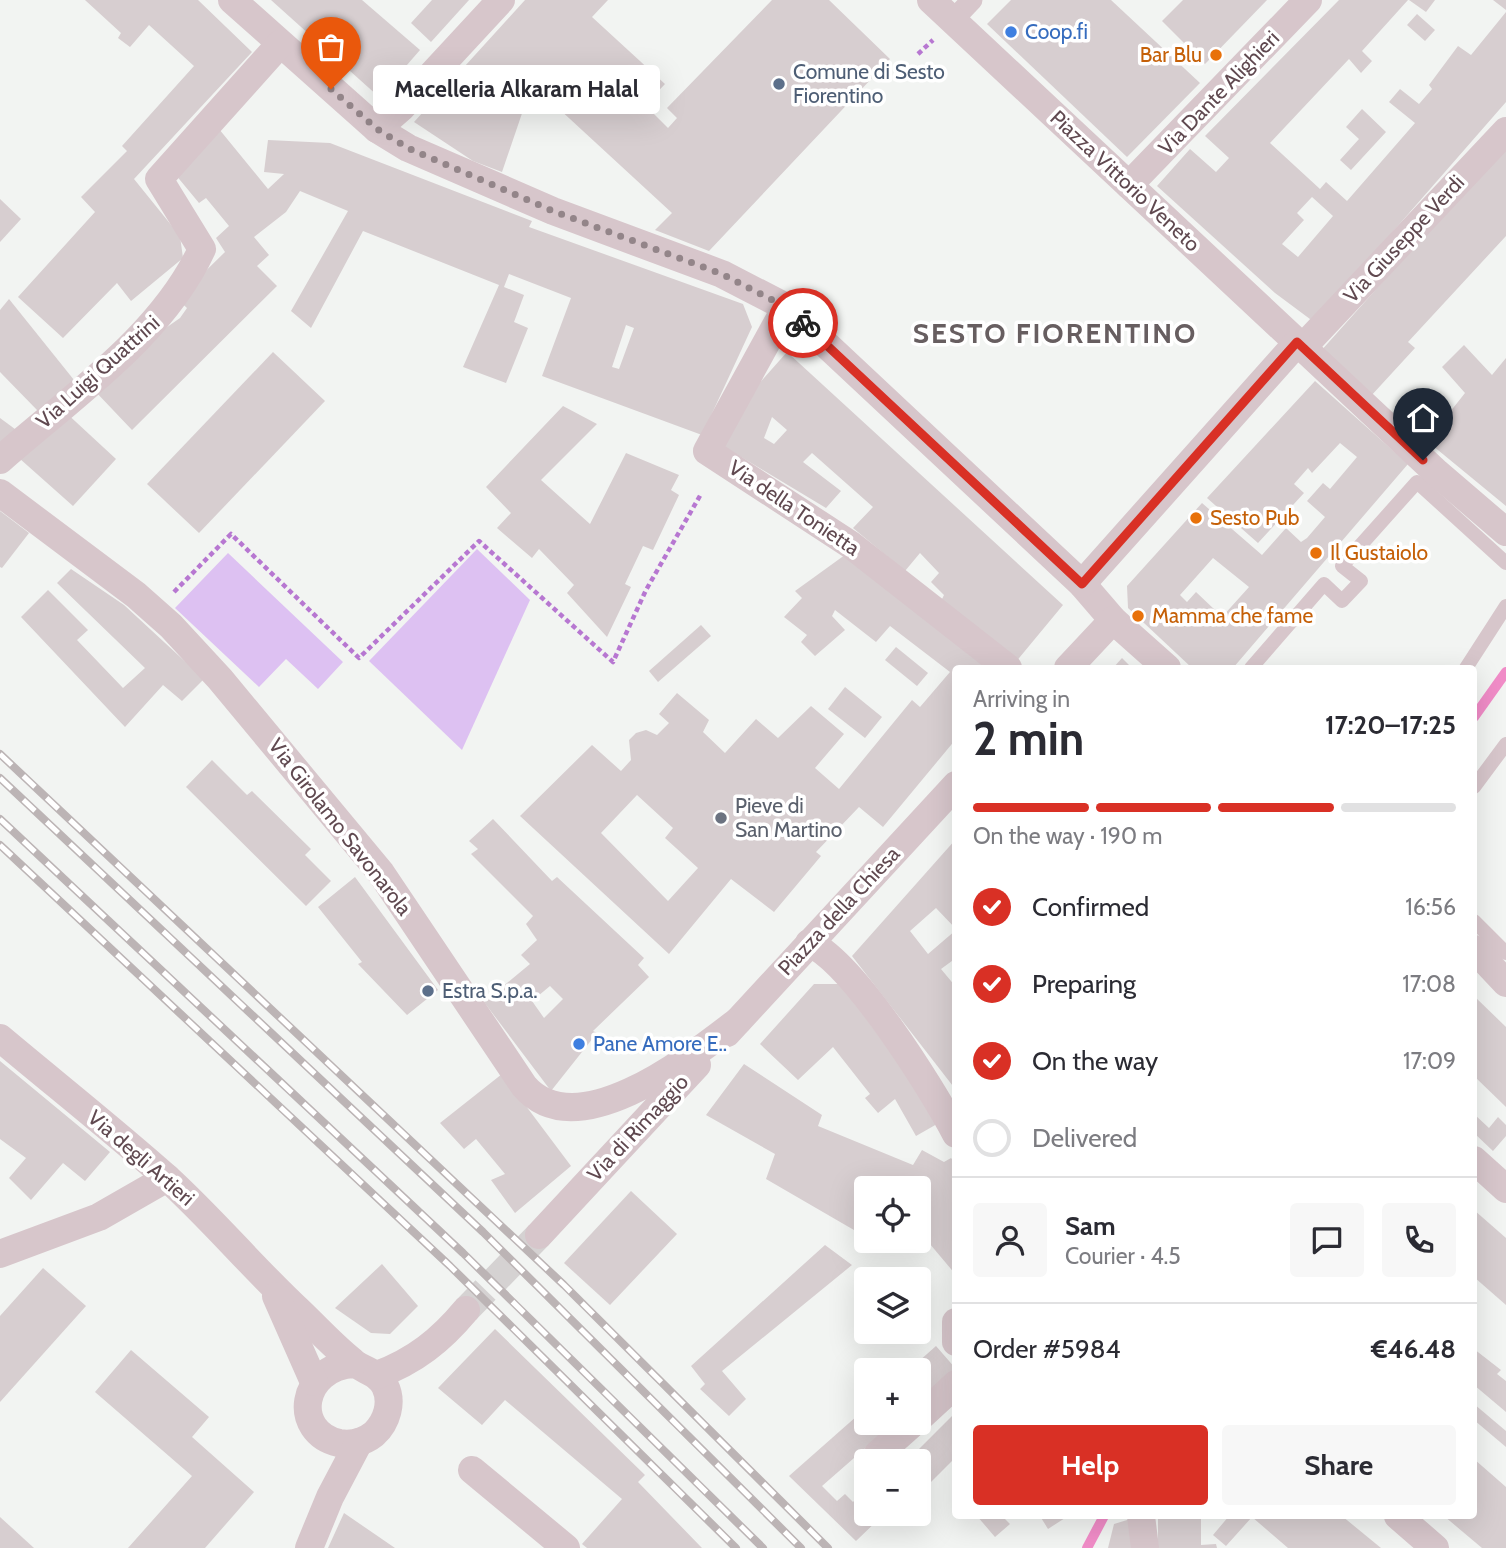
<!DOCTYPE html>
<meta charset="utf-8">
<style>
body{margin:0;font-family:Cabin,sans-serif;background:#f7f7f7;color:#2b2b33;height:100vh;display:flex;flex-direction:column;font-size:26px;white-space:nowrap}
*{box-sizing:border-box;margin:0}
p{font-size:23px;color:#7c7c81}
.icon{flex:none;width:38px;height:38px;fill:none;stroke:currentColor;stroke-width:2;stroke-linecap:round;stroke-linejoin:round}
.map{position:relative;flex:1;overflow:hidden}
.sheet{position:absolute;left:952px;top:665px;width:525px;height:854px;display:flex;flex-direction:column;background:#fff;border-radius:7px;box-shadow:0 7px 28px #0002}
.sheet>*{flex:none}
.tools{position:absolute;left:854px;top:1176px;display:grid;gap:14px}
.tools a{display:grid;place-items:center;width:77px;height:77px;border-radius:7px;background:#fff;box-shadow:0 7px 28px #0002;font-size:35px}
.pin{position:absolute;display:grid;place-items:center;width:60px;height:60px;color:#fff;margin:-72px -30px;border-radius:50% 50% 50% 0;rotate:-45deg;box-shadow:0 0 7px #0007}
.pin .icon{rotate:45deg}
.courier{position:absolute;display:grid;place-items:center;width:70px;height:70px;margin:-35px;border:5px solid #d93025;border-radius:50%;background:#fff;color:#222;box-shadow:0 2px 9px #0007}
.bubble{position:absolute;height:49px;border-radius:7px;background:#fff;box-shadow:0 7px 28px #0002;font-size:23px;font-weight:700;line-height:49px;text-align:center}
.head em{font-style:normal;font-weight:700}
.head div{display:flex;flex-direction:column-reverse}
.head{display:flex;align-items:center;justify-content:space-between;height:119px;padding:0 21px}
h1{font-size:46px;font-weight:700;line-height:52px}
.bar{display:grid;grid-template-columns:repeat(4,1fr);gap:10px 7px;align-content:center;height:84px;padding:0 21px}
.bar i{height:9px;border-radius:5px;background:#e1e1e2}
.bar .selected{background:#d93025}
.bar p{grid-column:span 4}
.line{display:flex;align-items:center;gap:18px;padding:0 21px;border-top:2px solid #e1e1e2}
.line div{flex:1}
.round{display:grid;place-items:center;flex:none;width:74px;height:74px;border-radius:7px;background:#f7f7f7}
ol{padding:0 21px;list-style:none}
li{display:flex;align-items:center;gap:21px;height:77px}
li p{margin-inline-start:auto}
li .icon{padding:7px;border-radius:50%;background:#d93025;color:#fff;stroke-width:4}
li:last-child{color:#7c7c81}
li i{width:38px;height:38px;border:4px solid #e1e1e2;border-radius:50%}
.cta{display:flex;gap:14px;margin-top:auto;padding:14px 21px}
.cta a{flex:1;height:80px;border-radius:7px;background:#d93025;color:#fff;font-size:28px;font-weight:700;line-height:80px;text-align:center}
.cta a+a{background:#f7f7f7;color:#2b2b33}
.map>svg:first-child{display:block}
</style>
<div class="map">
<svg width="1506" height="1548" viewBox="0 0 1506 1548">
<rect width="100%" height="100%" fill="#f2f4f2"/>
<g fill="#ddc1f2">
<polygon points="477,549 530,600 462,750 369,661"/>
<polygon points="228,553 343,662 318,689 286,659 259,687 175,608"/>
</g>
<g fill="none" stroke-linecap="round" stroke-linejoin="round">
<g stroke="#f08cc7" stroke-width="10">
<polyline points="1474,717 1506,672"/>
<polyline points="1087,1548 1104,1516"/>
</g>
</g>
<g fill="#d7ced0" fill-rule="evenodd">
<polygon points="85,0 198,0 252,52 134,179 180,236 183,258 131,301 117,283 63,338 18,297 95,212 81,197 127,151 122,146 194,66 149,25 130,47 118,38 121,33"/>
<polygon points="271,0 362,0 420,50 379,97"/>
<polygon points="432,0 469,0 431,42 411,23"/>
<polygon points="525,0 608,0 592,17 665,84 645,105 668,128 677,118 667,108 772,0 829,0 890,59 709,251 655,230 672,213 532,84 502,172 473,161 414,122"/>
<polygon points="1011,0 1111,0 1200,83 1127,157 987,24"/>
<polygon points="1183,0 1267,0 1205,64 1162,21"/>
<path d="M1339,0H1408L1362,51L1372,61L1361,73L1349,59L1270,143L1320,189L1326,182L1347,201L1415,123L1389,102L1400,89L1419,104L1432,89L1429,85L1458,46L1471,55L1506,12V102L1314,322L1275,293L1157,186L1190,149L1216,172L1229,158L1205,136ZM1312,197L1333,216L1298,257L1282,244L1304,220L1297,213Z"/>
<polygon points="1409,0 1435,0 1426,12"/>
<polygon points="1493,0 1506,0 1506,10"/>
<polygon points="1417,14 1435,30 1425,41 1407,25"/>
<polygon points="1362,109 1386,132 1351,170 1340,160 1359,139 1346,127"/>
<path d="M219,129L268,189L284,174L264,172L268,140L330,143L532,221L529,227L743,304L752,327L702,435L542,376L571,298L509,274L504,287L524,295L514,322L528,328L506,383L463,367L499,285L363,231L311,328L291,311L348,211L300,191L286,212L254,237L269,255L257,266L277,286L132,430L94,390L150,339L180,318L187,308L177,299L225,252L216,238L229,226L206,198L199,203L175,174ZM626,325L634,328L619,369L612,367Z"/>
<polygon points="1506,144 1506,236 1408,342 1415,348 1370,397 1320,352"/>
<polygon points="0,199 21,219 0,242"/>
<polygon points="9,299 74,380 38,411 0,372 0,310"/>
<polygon points="1464,345 1492,375 1506,358 1506,506 1427,441 1465,393 1442,367"/>
<polygon points="273,352 325,401 199,533 147,484"/>
<path d="M787,352L1063,605L1015,663L941,601L944,595L931,582L939,573L920,553L905,571L853,528L873,507L812,453L803,462L841,491L826,508L723,446L748,396ZM772,417L787,430L774,444L764,438Z"/>
<path d="M1315,381L1408,464L1233,668H1192L1128,608L1127,586L1202,503L1262,555L1286,528L1301,542L1307,538L1325,517L1307,501L1323,483L1330,489L1357,457L1340,443L1312,473L1308,468L1294,484L1304,493L1258,543L1207,498ZM1213,558L1249,587L1213,627L1207,621L1215,610L1196,592L1187,602L1180,595Z"/>
<polygon points="563,406 597,424 541,480 590,524 626,453 679,475 671,490 679,495 653,550 643,546 625,584 631,587 607,637 567,593 574,585 539,549 532,558 497,528 511,513 486,487"/>
<polygon points="63,410 116,459 73,506 19,458"/>
<polygon points="0,418 19,432 0,448"/>
<polygon points="0,511 29,533 2,568 0,567"/>
<path d="M849,552L999,668H956V739L883,827L859,807L816,852L821,856L774,912L731,879L669,954L520,816L592,745L621,771L631,760L629,740L636,733L646,730L657,735L669,723L659,714L677,693L709,720L703,732L725,753L756,719L778,738L811,706L844,734L815,768L839,789L912,700L920,707L950,672L890,626L876,642L835,610L832,616L845,630L815,656L801,642L807,635L784,617L802,598L795,591ZM637,795L673,828L665,838L698,868L668,901L601,833Z"/>
<polygon points="71,569 124,605 204,679 182,701 163,685 125,727 21,617 48,590 88,630 77,640 123,688 145,668 57,583"/>
<polygon points="701,625 711,636 658,682 649,671"/>
<polygon points="896,647 928,673 917,686 885,660"/>
<polygon points="1122,658 1132,668 1113,668"/>
<polygon points="845,687 882,717 865,738 828,709"/>
<polygon points="212,760 247,795 252,791 311,849 305,855 331,881 306,906 186,787"/>
<path d="M493,819L552,881L557,877L644,958L638,965L649,977L593,1031L597,1033L551,1091L484,1002L530,964L521,955L537,940L526,924L533,916L471,854L478,849L469,841ZM550,986L563,999L544,1018L532,1001Z"/>
<polygon points="956,839 956,929 936,908 910,931 928,954 956,930 956,958 941,969 956,987 956,1090 852,956"/>
<polygon points="355,877 438,990 407,1015 358,964 362,962 318,907"/>
<polygon points="814,984 841,984 914,1084 937,1124 916,1136 895,1099 878,1113 865,1098 870,1094 833,1047 798,1080 760,1044"/>
<polygon points="1474,996 1506,1027 1506,1107 1474,1076"/>
<polygon points="0,1061 110,1152 85,1181 63,1163 31,1200 9,1178 26,1158 0,1139"/>
<polygon points="744,1064 822,1115 818,1126 913,1165 922,1150 944,1162 951,1158 956,1164 956,1275 919,1231 919,1188 866,1188 866,1237 766,1179 775,1154 706,1115"/>
<polygon points="502,1074 571,1166 515,1213 491,1180 505,1174 476,1139 464,1149 440,1123"/>
<polygon points="1474,1114 1489,1128 1498,1117 1506,1125 1506,1136 1493,1151 1474,1133"/>
<polygon points="631,1191 677,1234 610,1305 564,1263"/>
<polygon points="1474,1210 1506,1238 1506,1305 1474,1277"/>
<polygon points="873,1241 891,1241 887,1249"/>
<polygon points="825,1245 852,1265 722,1371 746,1399 729,1416 700,1389 705,1384 691,1366"/>
<polygon points="382,1264 418,1306 390,1334 371,1333 335,1308"/>
<polygon points="43,1268 86,1306 0,1402 0,1316"/>
<polygon points="495,1329 645,1475 638,1482 702,1548 587,1548 582,1544 622,1499 505,1400 482,1425 438,1388"/>
<polygon points="936,1346 956,1369 919,1401 919,1370 909,1370"/>
<polygon points="1474,1349 1501,1370 1497,1374 1506,1381 1506,1412 1474,1385"/>
<polygon points="131,1350 209,1417 192,1437 254,1492 205,1548 128,1548 192,1476 95,1392"/>
<polygon points="1474,1404 1506,1431 1506,1447 1474,1420"/>
<polygon points="866,1408 866,1423 894,1423 822,1486 837,1501 845,1494 853,1502 861,1494 866,1500 866,1514 899,1514 889,1523 882,1516 856,1541 789,1476"/>
<polygon points="956,1412 956,1457 919,1494 919,1461 907,1461"/>
<polygon points="1474,1459 1506,1487 1506,1548 1482,1548 1444,1516 1474,1516"/>
<polygon points="344,1513 395,1548 328,1548"/>
<polygon points="977,1516 1002,1516 1010,1524 995,1537"/>
<polygon points="1040,1516 1063,1516 1065,1518 1048,1529"/>
<polygon points="1158,1516 1201,1516 1201,1545 1216,1544 1217,1548 1158,1548"/>
<polygon points="1229,1516 1342,1516 1381,1548 1288,1548 1252,1517 1226,1546 1213,1535"/>
<polygon points="0,1517 34,1548 0,1548"/>
<polygon points="1137,1517 1139,1548 1108,1548 1114,1524"/>
</g>
<g fill="none" stroke-linecap="round" stroke-linejoin="round">
<polyline stroke="#d5d2d2" stroke-width="28" stroke-dasharray="28 14" stroke-linecap="butt" points="466,1310 539,1235"/>
<g stroke="#b777d1" stroke-width="4.5" stroke-dasharray="5 3.5" stroke-linecap="butt">
<polyline points="918,54 933,40"/>
<polyline points="174,592 231,534 359,658 479,541 613,662 646,590 701,494"/>
</g>
<g stroke="#d7c6cb" stroke-width="14">
<polyline points="1251,668 1324,584 1342,601 1361,581 1342,566 1417,482 1506,563"/>
<polyline points="1466,668 1506,606"/>
<polyline points="1474,787 1506,744"/>
<polyline points="1474,921 1506,953"/>
</g>
<polyline stroke="#d7c6cb" stroke-width="21" points="953,20 972,0"/>
<g stroke="#d7c6cb" stroke-width="28">
<polyline points="232,0 377,129 408,148 553,211 722,274 786,307 1082,584 1113,620 1167,668"/>
<polyline points="931,0 1437,473 1506,532"/>
<polyline points="377,129 401,108 501,0"/>
<polyline points="1129,185 1308,0"/>
<polyline points="786,307 707,451 851,545 1008,668"/>
<polyline points="1302,348 1506,131"/>
<path d="M0,460C71,397 162,336 202,249L159,179L280,44"/>
<path d="M0,493L136,595L171,626L220,679L381,873L524,1086C577,1148 691,1057 738,1021"/>
<polyline points="1082,584 1297,343"/>
<polyline points="1068,668 1113,620"/>
<path d="M809,943C853,962 932,1088 956,1134"/>
<polyline points="1474,949 1506,983"/>
<polyline points="727,1033 956,785"/>
<path d="M0,1038C56,1085 113,1130 167,1178C213,1220 253,1268 298,1310C316,1327 333,1346 352,1361C363,1371 377,1371 385,1386C393,1402 387,1422 374,1434C364,1442 351,1445 339,1443C291,1432 300,1367 354,1364"/>
<polyline points="1474,1160 1506,1189"/>
<polyline points="539,1235 697,1065"/>
<polyline points="0,1254 99,1217 167,1178"/>
<polyline points="276,1296 314,1382"/>
<polyline points="956,1322 956,1342"/>
<path d="M377,1375C415,1361 441,1340 466,1310"/>
<polyline points="919,1418 956,1384"/>
<polyline points="878,1454 913,1423"/>
<polyline points="472,1470 566,1548"/>
<polyline points="1141,1516 1145,1548"/>
<polyline points="1398,1516 1435,1548"/>
<polyline points="309,1548 330,1497 359,1442"/>
</g>
<defs>
<g id="rail">
<polyline points="0,754 564,1285 828,1548"/>
<polyline points="0,778 483,1232 801,1548"/>
<polyline points="0,819 463,1253 763,1548"/>
<polyline points="0,845 450,1266 736,1548"/>
</g>
</defs>
<use href="#rail" stroke="#bcb4b5" stroke-width="8"/>
<use href="#rail" stroke="#fff" stroke-width="5" stroke-dasharray="16" stroke-linecap="butt"/>
</g>
<g fill="none" stroke-linecap="round" stroke-linejoin="round">
<polyline stroke="#938589" stroke-width="7" stroke-dasharray="0 12.6" points="331,89 377,129 408,148 553,211 722,274 786,307 803,323"/>
<polyline stroke="#d93025" stroke-width="9" points="803,323 1082,584 1297,342 1423,460"/>
</g>
<g fill="#3f7fe0" stroke="#fff" stroke-width="2.5">
<circle cx="1011" cy="32" r="7"/>
<circle cx="579" cy="1044" r="7"/>
</g>
<g fill="#e8710a" stroke="#fff" stroke-width="2.5">
<circle cx="1216" cy="55" r="7"/>
<circle cx="1196" cy="518" r="7"/>
<circle cx="1316" cy="553" r="7"/>
<circle cx="1138" cy="616" r="7"/>
</g>
<g fill="#5c6f8a" stroke="#fff" stroke-width="2.5">
<circle cx="779" cy="84" r="7"/>
<circle cx="428" cy="991" r="7"/>
</g>
<circle fill="#6b7280" stroke="#fff" stroke-width="2.5" cx="721" cy="818" r="7"/>
<g text-anchor="middle" stroke-width="7" stroke-linejoin="round" paint-order="stroke">
<g font-size="21" fill="#366cbe" stroke="#fff" text-anchor="start">
<text x="1025" y="39">Coop.fi</text>
<text x="593" y="1051">Pane Amore E..</text>
</g>
<g font-size="21" fill="#c56008" stroke="#fff" text-anchor="start">
<text x="1202" y="62" text-anchor="end">Bar Blu</text>
<text x="1210" y="525">Sesto Pub</text>
<text x="1330" y="560">Il Gustaiolo</text>
<text x="1152" y="623">Mamma che fame</text>
</g>
<g font-size="21" fill="#4e5e75" stroke="#fff" text-anchor="start">
<text x="793" y="79">Comune di Sesto<tspan x="793" dy="24">Fiorentino</tspan></text>
<text x="442" y="998">Estra S.p.a.</text>
</g>
<g font-size="21" fill="#604950" stroke="#fff">
<text transform="translate(1219 93) rotate(-46)" y="7">Via Dante Alighieri</text>
<text transform="translate(1125 181) rotate(43)" y="7">Piazza Vittorio Veneto</text>
<text transform="translate(1404 239) rotate(-47)" y="7">Via Giuseppe Verdi</text>
<text transform="translate(98 372) rotate(-42)" y="7">Via Luigi Quattrini</text>
<text transform="translate(794 508) rotate(34)" y="7">Via della Tonietta</text>
<text transform="translate(340 827) rotate(52)" y="7">Via Girolamo Savonarola</text>
<text transform="translate(839 911) rotate(-47)" y="7">Piazza della Chiesa</text>
<text transform="translate(638 1128) rotate(-47)" y="7">Via di Rimaggio</text>
<text transform="translate(141 1158) rotate(41)" y="7">Via degli Artieri</text>
</g>
<g font-size="21" fill="#5b616d" stroke="#fff" text-anchor="start">
<text x="735" y="813">Pieve di<tspan x="735" dy="24">San Martino</tspan></text>
</g>
<g font-size="28" font-weight="bold" letter-spacing="2" fill="#675e60" stroke="#fff">
<text x="1055" y="343">SESTO FIORENTINO</text>
</g>
</g>
</svg>
<div class="tools">
<a><svg class="icon" aria-label="locate" viewBox="0 0 24 24"><circle cx="12" cy="12" r="6"/><path d="M12 2v4M12 18v4M2 12h4M18 12h4"/></svg></a>
<a><svg class="icon" aria-label="layers" viewBox="0 0 24 24"><path d="M12 4l9 5-9 5-9-5zM3 14l9 5 9-5"/></svg></a>
<a>+</a>
<a>−</a>
</div>
<div class="pin" style="left:331px;top:89px;background:#ea580c"><svg class="icon" aria-label="bag" viewBox="0 0 24 24"><path d="M5 8h14l-1 12H6zM9 8a3 3 0 0 1 6 0"/></svg></div>
<div class="pin" style="left:1423px;top:460px;background:#1f2937"><svg class="icon" aria-label="home" viewBox="0 0 24 24"><path d="M3 11l9-7 9 7M6 9v11h12V9"/></svg></div>
<div class="courier" style="left:803px;top:323px"><svg class="icon" aria-label="bike" viewBox="0 0 24 24"><circle cx="6" cy="16" r="4"/><circle cx="18" cy="16" r="4"/><path d="M6 16l4-8h5l3 8M10 8l3 8H6M13 5h3"/></svg></div>
<div class="bubble" style="left:373px;top:65px;width:287px">Macelleria Alkaram Halal</div>
<section class="sheet">
<div class="head"><div><h1>2 min</h1><p>Arriving in</p></div><em>17:20–17:25</em></div>
<div class="bar"><i class="selected"></i><i class="selected"></i><i class="selected"></i><i></i><p>On the way · 190 m</p></div>
<ol>
<li><svg class="icon" aria-label="check" viewBox="0 0 24 24"><path d="M5 12l5 5 9-10"/></svg>Confirmed<p>16:56</p></li>
<li><svg class="icon" aria-label="check" viewBox="0 0 24 24"><path d="M5 12l5 5 9-10"/></svg>Preparing<p>17:08</p></li>
<li><svg class="icon" aria-label="check" viewBox="0 0 24 24"><path d="M5 12l5 5 9-10"/></svg>On the way<p>17:09</p></li>
<li><i></i>Delivered</li>
</ol>
<div class="line" style="height:126px"><a class="round"><svg class="icon" aria-label="person" viewBox="0 0 24 24"><circle cx="12" cy="8" r="4"/><path d="M4 21q1-7 8-7t8 7"/></svg></a><div><b>Sam</b><p>Courier · 4.5</p></div><a class="round"><svg class="icon" aria-label="chat" viewBox="0 0 24 24"><path d="M4 5h16v11H9l-5 4z"/></svg></a><a class="round"><svg class="icon" aria-label="phone" viewBox="0 0 24 24"><path d="M5 4h4l2 5-3 2q2 4 5 5l2-3 5 2v4C11 20 4 13 5 4z"/></svg></a></div>
<div class="line" style="height:91px"><div>Order #5984</div><b>€46.48</b></div>
<div class="cta"><a>Help</a><a>Share</a></div>
</section>
</div>
